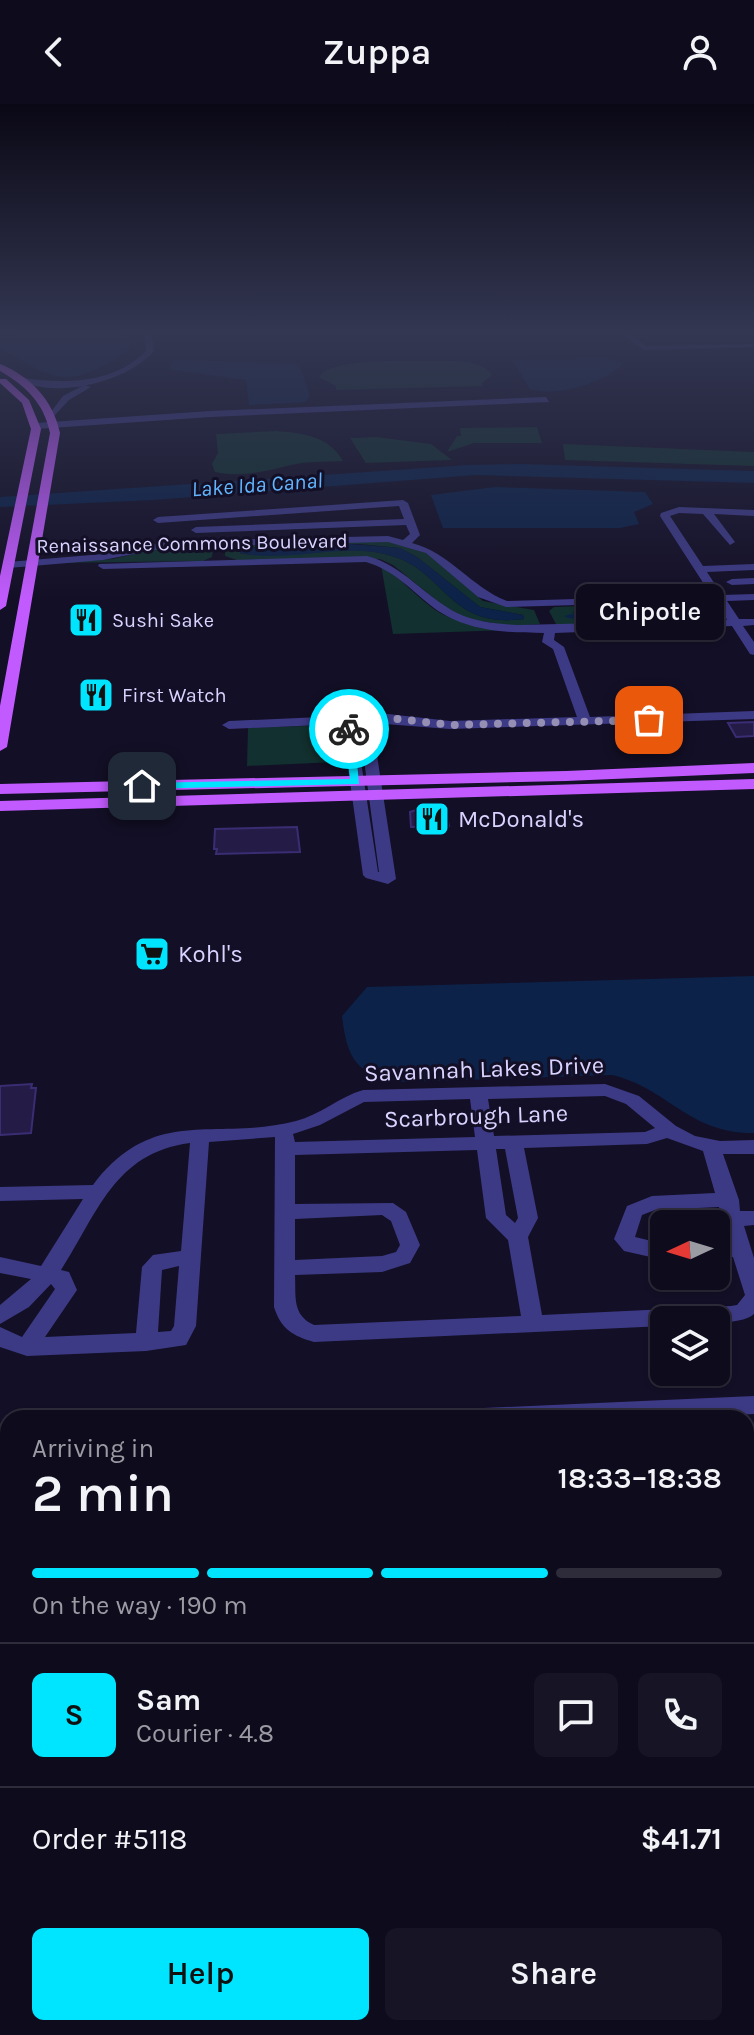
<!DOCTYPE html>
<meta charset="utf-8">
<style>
body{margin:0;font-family:Karla,sans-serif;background:#171425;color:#f1f3f6;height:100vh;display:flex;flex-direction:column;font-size:30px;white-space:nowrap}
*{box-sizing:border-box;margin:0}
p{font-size:26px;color:#9b9ba3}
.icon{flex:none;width:44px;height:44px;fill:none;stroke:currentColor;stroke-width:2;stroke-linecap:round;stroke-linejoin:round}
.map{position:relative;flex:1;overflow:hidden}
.side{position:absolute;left:0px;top:1306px;width:754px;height:626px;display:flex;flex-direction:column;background:#0e0b1c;border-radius:24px 24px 0 0;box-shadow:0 2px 6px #0004,0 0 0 2px #2e2b3b}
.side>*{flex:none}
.needle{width:52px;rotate:266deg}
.fabs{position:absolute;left:650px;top:1106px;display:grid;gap:16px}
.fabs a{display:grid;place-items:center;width:80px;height:80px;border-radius:12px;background:#0e0b1c;box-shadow:0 2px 6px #0004,0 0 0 2px #2e2b3b;font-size:40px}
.pin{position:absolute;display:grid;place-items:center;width:68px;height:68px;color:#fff;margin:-34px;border-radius:16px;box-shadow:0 4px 12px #0006}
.courier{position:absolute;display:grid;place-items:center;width:80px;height:80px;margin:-40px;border:6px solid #00e5ff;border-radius:50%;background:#fff;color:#222;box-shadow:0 2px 10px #0007}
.bubble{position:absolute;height:56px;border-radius:12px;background:#0e0b1c;box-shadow:0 2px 6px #0004,0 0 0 2px #2e2b3b;font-size:26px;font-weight:600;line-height:56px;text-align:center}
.overview em{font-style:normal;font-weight:600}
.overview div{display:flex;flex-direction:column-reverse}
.overview{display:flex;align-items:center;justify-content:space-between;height:136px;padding:0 32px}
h1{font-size:52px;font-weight:600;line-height:60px}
.bar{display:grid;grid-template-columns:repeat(4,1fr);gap:12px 8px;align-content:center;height:96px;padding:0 32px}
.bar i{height:10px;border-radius:6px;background:#2e2b3b}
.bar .on{background:#00e5ff}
.bar p{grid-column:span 4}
.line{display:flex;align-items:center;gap:20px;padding:0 32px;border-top:2px solid #2e2b3b}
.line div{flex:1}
.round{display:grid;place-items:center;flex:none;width:84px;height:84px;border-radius:12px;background:#171425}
.action{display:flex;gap:16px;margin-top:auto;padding:16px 32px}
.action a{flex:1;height:92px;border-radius:12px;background:#00e5ff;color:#111;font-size:32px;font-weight:600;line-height:92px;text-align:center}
.action a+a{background:#171425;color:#f1f3f6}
header{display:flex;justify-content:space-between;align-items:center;height:104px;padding:0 32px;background:#0e0b1c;font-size:36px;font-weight:600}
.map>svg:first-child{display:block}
</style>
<header><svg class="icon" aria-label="back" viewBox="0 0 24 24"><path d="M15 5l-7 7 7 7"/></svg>Zuppa<svg class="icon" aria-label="person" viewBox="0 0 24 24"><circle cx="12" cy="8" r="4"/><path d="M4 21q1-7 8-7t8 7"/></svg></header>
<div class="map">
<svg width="754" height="1931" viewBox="0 0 754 1931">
<rect width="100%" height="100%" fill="#130f26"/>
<g fill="#12302f" fill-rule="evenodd">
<path d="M442,257C459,257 482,257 492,271L482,279L483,282L336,286V282L319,273C331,252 418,258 442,257Z"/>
<polygon points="537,323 542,339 474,339 447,348 457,332 461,332 460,324"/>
<path d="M276,327C303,329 329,332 343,357C327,358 308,357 291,361C266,367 241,374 215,368L212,360L218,349L216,330Z"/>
<polygon points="377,333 431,340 452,356 366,359 350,334"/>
<polygon points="563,340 754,348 754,362 565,356"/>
<path d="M368,435L399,439L427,449L483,497L534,506L540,520L511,522L474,516L452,509L393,461L380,455L237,456L225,452V443L232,440ZM359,440L400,444L417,453L480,503L523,511L524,515C450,525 446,470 395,453C359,440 314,449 277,450C265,450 251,452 240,449L242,445L258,443Z"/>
<polygon points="208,442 213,445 212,453 203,457 53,459 113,455 163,443"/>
<path d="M381,461C399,473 413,489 430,502C452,520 482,521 509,526L393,530Z"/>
<path d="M705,497L712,500L722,516L557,522L549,507L554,503ZM686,504L703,505L705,510L593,516L572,508Z"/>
<polygon points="332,621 340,624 342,654 336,658 247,662 248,624"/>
</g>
<g fill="#0c2248">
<path d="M33,226H117L129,236V245C107,260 81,279 52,271C34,266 18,252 0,245V234Z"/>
<path d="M605,254L621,258L620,263C597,280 559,293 530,285L512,256Z"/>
<polygon points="181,256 299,260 310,292 305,298 249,301 246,276 169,265 173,257"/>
<polygon points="521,360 754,367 754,379 476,371 153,396 0,403 0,393 468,361"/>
<polygon points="495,383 645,388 653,400 634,408 639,420 620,424 443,424 431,391"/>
<path d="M349,440L400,444L417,453L480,503L523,511L524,515C450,525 446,470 395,453C346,436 288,460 240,449L242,445L250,444Z"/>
<path d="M686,504L703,505L705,510C685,515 577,521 564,512L580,508Z"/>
<path d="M754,872V1029C689,1030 668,984 612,971L403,978C357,972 347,956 342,912L367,883Z"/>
</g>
<g fill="#241b47" stroke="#3b2d73" stroke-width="2">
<polygon points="754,618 754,632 736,633 728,619"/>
<polygon points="416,706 446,706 449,722 411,723 410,708"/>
<polygon points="297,723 300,748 216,750 217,745 214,745 215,725"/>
<polygon points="32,980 31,984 36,984 31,1029 0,1031 0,982"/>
</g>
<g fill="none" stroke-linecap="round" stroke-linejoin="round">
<g fill="#3d3a85" fill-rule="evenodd">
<polygon points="0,226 11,226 0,230"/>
<path d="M137,226H145L153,235L154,247C126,279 56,295 18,276L22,274C66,280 113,280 146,247L145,235Z"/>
<polygon points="616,226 625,226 646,242 751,240 754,243 644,246"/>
<polygon points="84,281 91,283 69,296 54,312 48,312 63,292"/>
<polygon points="546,293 549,298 210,313 36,325 32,322 36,319 210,307"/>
<path d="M403,396L408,399L420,431L412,439C450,449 471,483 507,497L711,491L660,412L661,409L679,403L754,406V412L714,410L735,438L730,441L703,410L679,409L670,412L703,462L754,460V466L707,468L722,491L754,490V496L727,497L739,515H754V521L743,522L754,538V551L750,550L732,522L555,529L554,536L564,543L590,613L754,607V615L450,625L372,619L396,775L388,780L366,774L363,771L342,620L229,625L222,621L229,617L388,610L450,617L577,613L553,545L542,538L544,529C506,529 465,527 434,504C412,487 394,466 366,458L103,465L98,462L99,460L367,452C404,462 424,492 457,509C476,518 497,520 518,521L727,516L716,497L506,503L478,493L426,449L388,438L170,443L103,456L8,464L3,461L8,458L103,450L170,437L388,432L403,436L410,430L406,421L196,429L191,426L196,423L404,415L399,402L158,419L153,416L158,413ZM355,619H359L379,768H378Z"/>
<polygon points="754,474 754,480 732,481 726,478 732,475"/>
<path d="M605,980L639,992L676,1022L695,1032L720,1037L754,1036V1050H723L739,1096L740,1107H754V1121L744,1122L754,1154V1210C739,1224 687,1216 664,1216V1222L314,1238C293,1232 281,1225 274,1203L275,1033L209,1038L196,1222L186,1241L146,1247L27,1252L0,1243V1223L22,1233L55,1185L51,1180L29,1203L0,1220V1201L31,1175L0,1169V1153L41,1162L83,1095L0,1097V1083L93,1081C154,1000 215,1038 296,1017C320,1011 339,993 363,986ZM605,992L626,1000L655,1024L645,1028L494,1032L488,995ZM470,995L475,1033L295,1038L293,1030L320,1021L364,998ZM667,1034L703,1047L715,1089L652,1092L627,1102L614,1135L624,1147L664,1156V1140L635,1133L642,1111L655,1106L719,1103L729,1138H716V1154L733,1153L745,1191L737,1201L731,1202L542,1211L528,1133L538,1114L524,1044L647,1040ZM190,1039L181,1147L153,1151L142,1163L136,1229L45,1233L77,1186L69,1168L61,1166C98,1109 114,1049 190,1039ZM496,1045H505L518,1114L515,1119L506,1111ZM477,1046L486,1114L508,1136L521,1212L314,1221C292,1211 296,1193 295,1171L382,1168L410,1159L420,1141L406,1108L393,1099L295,1100V1051ZM382,1111L391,1117L400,1141L396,1148L382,1152L295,1156V1115ZM179,1162L174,1222L171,1227L158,1228L162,1166Z"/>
<polygon points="754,1292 754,1310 672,1314 451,1314 454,1307 462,1305"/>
<polygon points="8,1330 8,1352 0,1355 0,1333"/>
<rect x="746" y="1668" width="8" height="28"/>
<rect x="173" y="1924" width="32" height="7"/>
</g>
<g fill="#c25bff" fill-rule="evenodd">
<path d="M0,260C31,273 53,296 60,329L7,643L0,647V602L50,329C44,299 26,282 0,267Z"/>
<polygon points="0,275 6,275 29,296 41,325 6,502 0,506 0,472 31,325 22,299 0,279"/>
<polygon points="754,659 754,669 566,677 0,690 0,680 566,667"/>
<polygon points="754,675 754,685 0,707 0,697"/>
</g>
</g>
<linearGradient id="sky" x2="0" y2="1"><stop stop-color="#0a0815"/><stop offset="0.46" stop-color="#333752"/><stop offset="1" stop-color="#333752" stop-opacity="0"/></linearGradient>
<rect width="754" height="496" fill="url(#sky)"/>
<polygon fill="#00e5ff" points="349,622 354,625 359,680 142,685 137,682 142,679 350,675 344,625"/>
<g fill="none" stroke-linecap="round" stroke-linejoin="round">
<polyline stroke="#948fb3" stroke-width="8" stroke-dasharray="0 14.4" points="349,625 348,617 399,615 450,621 649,616"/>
</g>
<defs>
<symbol id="restaurant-square" viewBox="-11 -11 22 22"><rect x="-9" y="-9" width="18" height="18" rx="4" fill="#00e5ff" stroke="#130f26"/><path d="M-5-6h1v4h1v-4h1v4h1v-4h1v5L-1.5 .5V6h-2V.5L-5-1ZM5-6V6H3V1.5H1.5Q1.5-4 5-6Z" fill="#111"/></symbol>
<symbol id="supermarket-square" viewBox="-11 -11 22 22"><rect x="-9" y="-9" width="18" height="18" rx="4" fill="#00e5ff" stroke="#130f26"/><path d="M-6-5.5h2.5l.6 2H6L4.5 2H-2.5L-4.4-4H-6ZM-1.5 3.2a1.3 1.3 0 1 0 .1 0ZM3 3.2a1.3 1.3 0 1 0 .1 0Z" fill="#111"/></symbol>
</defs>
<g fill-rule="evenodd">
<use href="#restaurant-square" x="66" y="496" width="40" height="40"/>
<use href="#restaurant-square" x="76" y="571" width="40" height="40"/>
<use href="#restaurant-square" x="412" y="695" width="40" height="40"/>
<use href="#supermarket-square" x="132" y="830" width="40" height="40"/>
</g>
<g text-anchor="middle" stroke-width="6" stroke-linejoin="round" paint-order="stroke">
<g font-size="20" fill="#d9d4ff" stroke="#130f26">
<text transform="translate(192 439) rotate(-1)" y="7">Renaissance Commons Boulevard</text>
</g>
<g font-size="20" fill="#d9d4ff" stroke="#130f26" text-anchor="start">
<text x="112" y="523">Sushi Sake</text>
<text x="122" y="598">First Watch</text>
</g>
<g font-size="22" font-style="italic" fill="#62b6ff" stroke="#130f26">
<text transform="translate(257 380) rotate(-4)" y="8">Lake Ida Canal</text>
</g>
<g font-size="24" fill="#d9d4ff" stroke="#130f26" text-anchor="start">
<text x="458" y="723">McDonald's</text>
<text x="178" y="858">Kohl's</text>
</g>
<g font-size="24" fill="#d9d4ff" stroke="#130f26">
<text transform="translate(484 965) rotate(-2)" y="8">Savannah Lakes Drive</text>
<text transform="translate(476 1012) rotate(-2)" y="8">Scarbrough Lane</text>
</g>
</g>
</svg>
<div class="fabs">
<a><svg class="needle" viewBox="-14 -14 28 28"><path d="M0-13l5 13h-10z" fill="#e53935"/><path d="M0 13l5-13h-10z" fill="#9b9ba3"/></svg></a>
<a><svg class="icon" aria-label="layers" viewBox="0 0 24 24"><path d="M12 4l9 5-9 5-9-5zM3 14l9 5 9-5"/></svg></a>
</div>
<div class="pin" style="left:649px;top:616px;background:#ea580c"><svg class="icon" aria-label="bag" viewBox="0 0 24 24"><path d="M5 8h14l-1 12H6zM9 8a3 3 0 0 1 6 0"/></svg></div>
<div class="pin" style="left:142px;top:682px;background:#1f2937"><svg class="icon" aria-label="home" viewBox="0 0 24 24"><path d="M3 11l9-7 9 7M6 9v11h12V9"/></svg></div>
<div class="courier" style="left:349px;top:625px"><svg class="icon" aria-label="bike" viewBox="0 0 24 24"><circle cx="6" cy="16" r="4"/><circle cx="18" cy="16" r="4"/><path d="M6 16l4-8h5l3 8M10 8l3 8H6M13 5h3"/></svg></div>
<div class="bubble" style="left:576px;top:480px;width:148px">Chipotle</div>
<section class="side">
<div class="overview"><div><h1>2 min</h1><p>Arriving in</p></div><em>18:33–18:38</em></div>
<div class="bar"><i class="on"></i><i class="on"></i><i class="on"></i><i></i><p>On the way · 190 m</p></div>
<div class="line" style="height:144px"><b class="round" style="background:#00e5ff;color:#111">S</b><div><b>Sam</b><p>Courier · 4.8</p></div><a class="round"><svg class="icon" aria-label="chat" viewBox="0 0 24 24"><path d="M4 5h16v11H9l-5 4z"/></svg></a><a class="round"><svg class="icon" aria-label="phone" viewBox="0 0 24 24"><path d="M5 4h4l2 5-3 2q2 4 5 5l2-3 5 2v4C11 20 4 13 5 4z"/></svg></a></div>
<div class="line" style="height:104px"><div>Order #5118</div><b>$41.71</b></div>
<div class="action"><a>Help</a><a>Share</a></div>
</section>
</div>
